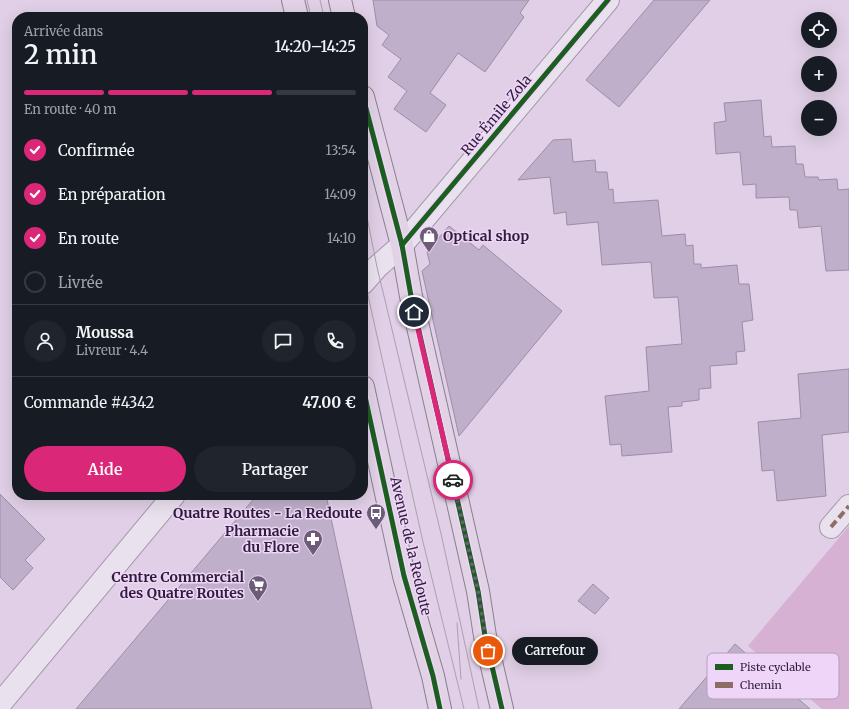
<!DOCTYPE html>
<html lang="fr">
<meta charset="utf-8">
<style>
body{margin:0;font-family:Merriweather,serif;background:#20242c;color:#f1f3f6;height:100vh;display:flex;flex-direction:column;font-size:15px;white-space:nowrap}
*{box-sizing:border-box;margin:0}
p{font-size:13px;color:#9ea1a6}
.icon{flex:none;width:22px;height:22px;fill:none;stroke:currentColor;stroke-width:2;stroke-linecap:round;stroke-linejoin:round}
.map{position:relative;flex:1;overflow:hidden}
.details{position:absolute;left:12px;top:12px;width:356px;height:488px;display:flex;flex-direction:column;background:#171b24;border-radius:16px;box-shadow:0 4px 16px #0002}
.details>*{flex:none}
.fabs{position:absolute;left:801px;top:12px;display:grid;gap:8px}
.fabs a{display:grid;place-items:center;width:36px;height:36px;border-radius:50%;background:#171b24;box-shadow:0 4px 16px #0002;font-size:20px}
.pin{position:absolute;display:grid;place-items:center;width:34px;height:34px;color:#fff;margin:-17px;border:2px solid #fff;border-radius:50%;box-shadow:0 1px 4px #0007}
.courier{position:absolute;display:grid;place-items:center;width:40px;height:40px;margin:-20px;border:3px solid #db2777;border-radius:50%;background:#fff;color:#222;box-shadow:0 1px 5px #0007}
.bubble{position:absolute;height:28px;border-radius:14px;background:#171b24;box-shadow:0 4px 16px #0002;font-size:13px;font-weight:600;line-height:28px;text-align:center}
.summary em{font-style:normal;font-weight:600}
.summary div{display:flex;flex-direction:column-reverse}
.summary{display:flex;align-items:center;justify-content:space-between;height:68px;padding:0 12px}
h1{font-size:26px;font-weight:600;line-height:30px}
.bar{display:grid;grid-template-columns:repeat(4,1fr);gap:6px 4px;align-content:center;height:48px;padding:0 12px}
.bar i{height:5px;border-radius:3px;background:#363941}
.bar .current{background:#db2777}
.bar p{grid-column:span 4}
.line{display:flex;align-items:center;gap:10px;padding:0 12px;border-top:1px solid #363941}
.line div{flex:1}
.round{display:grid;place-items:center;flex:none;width:42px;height:42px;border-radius:21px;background:#20242c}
ol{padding:0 12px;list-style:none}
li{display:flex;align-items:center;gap:12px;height:44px}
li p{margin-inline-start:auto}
li .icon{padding:4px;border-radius:50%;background:#db2777;color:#fff;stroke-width:4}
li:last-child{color:#9ea1a6}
li i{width:22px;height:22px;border:2px solid #363941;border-radius:50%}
.cta{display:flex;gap:8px;margin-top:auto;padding:8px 12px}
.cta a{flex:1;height:46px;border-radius:24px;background:#db2777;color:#fff;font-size:16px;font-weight:600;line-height:46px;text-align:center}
.cta a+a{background:#20242c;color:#f1f3f6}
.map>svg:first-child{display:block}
</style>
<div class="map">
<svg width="849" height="709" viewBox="0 0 849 709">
<rect width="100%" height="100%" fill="#e0cfe6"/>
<polygon fill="#d7b1d4" points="849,526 849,709 822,709 748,646"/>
<g fill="#bfafca" stroke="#9c8ea7">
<polygon points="373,0 529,0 520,13 524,17 485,72 458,53 430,93 446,105 426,132 394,109 407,91 388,77 401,59 382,45 389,35 377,26"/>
<polygon points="654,0 710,0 619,107 586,80"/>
<polygon points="761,100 764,137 771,136 772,147 795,146 796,164 803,164 805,177 818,177 819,180 837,179 838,190 849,189 849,270 826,271 821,226 799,228 797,210 790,210 789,197 756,198 756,184 743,185 740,152 716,154 714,123 726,121 724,103"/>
<polygon points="571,139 573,162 595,160 596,172 607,172 609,190 613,189 614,203 658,200 662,236 685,234 686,246 693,245 694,264 701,264 701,268 737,265 739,284 749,284 753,320 742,322 745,351 736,352 737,364 710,366 711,388 699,389 699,400 682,402 682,406 668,407 672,452 622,456 621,444 610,445 605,396 649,391 646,347 682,344 678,297 654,298 651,262 602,265 598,222 567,225 566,212 554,214 550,177 518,180 553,140"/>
<polygon points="449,226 479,250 483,245 562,311 459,436 422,271 430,264 427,252"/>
<polygon points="849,369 849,432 822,435 826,496 777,501 774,470 762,471 758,422 801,418 798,374"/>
<polygon points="0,494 45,539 25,560 33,568 13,590 0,577"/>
<polygon points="257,495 326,495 372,709 76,709"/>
<polygon points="593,584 609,598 595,614 578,601"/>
<polygon points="735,644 810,709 679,709"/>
</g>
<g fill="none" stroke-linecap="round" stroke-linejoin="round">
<defs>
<g id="minor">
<polyline points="363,283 377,267 402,245 608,0"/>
<polyline points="831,527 849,506"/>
<polyline points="0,704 174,495"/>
</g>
<g id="major">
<polyline points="293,0 297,17"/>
<polyline points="340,0 344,17"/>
<polyline points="363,97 402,245 411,296 478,591 485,636 502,709"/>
<polyline points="363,387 404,576 433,676 440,709"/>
</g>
</defs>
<use href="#minor" stroke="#a597ac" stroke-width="24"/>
<use href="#major" stroke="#8a7e91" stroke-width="24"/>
<use href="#minor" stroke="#eae1ee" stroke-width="22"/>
<use href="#major" stroke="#e1d2e6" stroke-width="22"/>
<g stroke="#aaa0ae" stroke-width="1">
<polyline points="307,0 311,17"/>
<polyline points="320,0 324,17"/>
<polyline points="363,197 377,267 442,538 479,709"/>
<polyline points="363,273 423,542 464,709"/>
<polyline points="457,623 461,679"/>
</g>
<polyline stroke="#8d6e63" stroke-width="4" stroke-dasharray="8 4" stroke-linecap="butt" points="831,527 849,506"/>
<defs>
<g id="cycleway">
<polyline points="363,97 402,245 411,296 478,591 485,636 502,709"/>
<polyline points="402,245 608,0"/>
<polyline points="363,387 404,576 433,676 440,709"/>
</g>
</defs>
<use href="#cycleway" stroke="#efd5f7" stroke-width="8"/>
<use href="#cycleway" stroke="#1b5e20" stroke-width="5"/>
</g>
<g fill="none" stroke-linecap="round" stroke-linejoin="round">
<polyline stroke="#6c5c78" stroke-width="4" stroke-dasharray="0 7.2" points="453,480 478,591 488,651"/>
<polyline stroke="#db2777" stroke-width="5" points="414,312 453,480"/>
</g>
<defs>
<symbol id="shop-pin" viewBox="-11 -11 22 30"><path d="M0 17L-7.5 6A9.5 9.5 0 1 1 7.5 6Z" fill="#6c5c78" stroke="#efd5f7"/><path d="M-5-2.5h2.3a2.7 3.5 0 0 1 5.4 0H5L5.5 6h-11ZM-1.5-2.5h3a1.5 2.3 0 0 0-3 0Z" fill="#fff"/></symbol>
<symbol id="bus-pin" viewBox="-11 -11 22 30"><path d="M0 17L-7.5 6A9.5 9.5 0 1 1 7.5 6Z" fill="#6c5c78" stroke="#efd5f7"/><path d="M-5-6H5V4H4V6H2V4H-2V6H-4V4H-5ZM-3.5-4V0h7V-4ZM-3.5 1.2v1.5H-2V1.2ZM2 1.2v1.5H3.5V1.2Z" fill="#fff"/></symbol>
<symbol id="pharmacy-pin" viewBox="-11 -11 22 30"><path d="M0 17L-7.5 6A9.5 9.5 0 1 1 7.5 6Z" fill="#6c5c78" stroke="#efd5f7"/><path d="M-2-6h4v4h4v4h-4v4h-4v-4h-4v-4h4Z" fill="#fff"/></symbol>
<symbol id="supermarket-pin" viewBox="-11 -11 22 30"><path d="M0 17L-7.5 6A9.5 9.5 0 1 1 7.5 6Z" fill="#6c5c78" stroke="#efd5f7"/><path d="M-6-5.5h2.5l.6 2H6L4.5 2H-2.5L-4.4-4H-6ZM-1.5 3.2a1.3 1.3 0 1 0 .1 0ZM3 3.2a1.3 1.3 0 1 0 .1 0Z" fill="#fff"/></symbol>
</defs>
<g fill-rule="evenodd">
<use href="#shop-pin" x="418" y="225" width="22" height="30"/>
<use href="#bus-pin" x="365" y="502" width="22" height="30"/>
<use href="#pharmacy-pin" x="302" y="528" width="22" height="30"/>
<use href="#supermarket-pin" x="247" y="574" width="22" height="30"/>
</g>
<g text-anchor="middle" stroke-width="3" stroke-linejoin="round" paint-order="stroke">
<g font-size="14" fill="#2e1e3c" stroke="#efd5f7">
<text transform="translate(496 115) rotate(-50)" y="5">Rue Émile Zola</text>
<text transform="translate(411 546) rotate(77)" y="5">Avenue de la Redoute</text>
</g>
<g font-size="14" font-weight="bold" fill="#2e1e3c" stroke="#efd5f7" text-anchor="end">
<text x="443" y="241" text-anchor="start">Optical shop</text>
<text x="362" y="518">Quatre Routes - La Redoute</text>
<text x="299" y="536">Pharmacie<tspan x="299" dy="16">du Flore</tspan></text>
<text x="244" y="582">Centre Commercial<tspan x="244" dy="16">des Quatre Routes</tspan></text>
</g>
</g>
<rect x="707" y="653" width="132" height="46" rx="6" fill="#efd5f7" stroke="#b59ebf" stroke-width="1"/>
<rect x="715" y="664" width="18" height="6" fill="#1b5e20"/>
<rect x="715" y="682" width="18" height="6" fill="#8d6e63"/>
<g font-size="11" fill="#2e1e3c">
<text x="740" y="671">Piste cyclable</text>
<text x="740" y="689">Chemin</text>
</g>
</svg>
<div class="fabs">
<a><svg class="icon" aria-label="locate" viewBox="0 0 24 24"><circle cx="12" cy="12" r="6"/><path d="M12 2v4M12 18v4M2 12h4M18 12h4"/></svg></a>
<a>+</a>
<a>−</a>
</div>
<div class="pin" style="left:488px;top:651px;background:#ea580c"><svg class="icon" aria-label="bag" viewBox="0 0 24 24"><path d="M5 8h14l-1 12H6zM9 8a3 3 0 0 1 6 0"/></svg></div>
<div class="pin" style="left:414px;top:312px;background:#1f2937"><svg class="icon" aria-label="home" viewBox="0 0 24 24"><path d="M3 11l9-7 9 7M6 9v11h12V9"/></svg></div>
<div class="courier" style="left:453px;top:480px"><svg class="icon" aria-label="car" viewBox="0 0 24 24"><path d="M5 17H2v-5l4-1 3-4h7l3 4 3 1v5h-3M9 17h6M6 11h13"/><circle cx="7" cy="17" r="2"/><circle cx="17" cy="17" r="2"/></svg></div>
<div class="bubble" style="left:512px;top:637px;width:86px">Carrefour</div>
<section class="details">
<div class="summary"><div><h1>2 min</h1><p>Arrivée dans</p></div><em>14:20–14:25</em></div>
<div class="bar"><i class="current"></i><i class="current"></i><i class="current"></i><i></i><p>En route · 40 m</p></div>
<ol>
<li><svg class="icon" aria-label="check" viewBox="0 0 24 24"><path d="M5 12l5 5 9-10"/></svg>Confirmée<p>13:54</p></li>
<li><svg class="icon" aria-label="check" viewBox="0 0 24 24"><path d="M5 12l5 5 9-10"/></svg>En préparation<p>14:09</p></li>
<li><svg class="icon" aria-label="check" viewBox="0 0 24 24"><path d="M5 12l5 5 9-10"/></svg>En route<p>14:10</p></li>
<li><i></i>Livrée</li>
</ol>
<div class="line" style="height:72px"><a class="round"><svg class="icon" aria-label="person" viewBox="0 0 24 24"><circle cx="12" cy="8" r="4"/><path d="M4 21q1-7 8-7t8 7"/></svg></a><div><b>Moussa</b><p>Livreur · 4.4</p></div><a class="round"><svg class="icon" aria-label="chat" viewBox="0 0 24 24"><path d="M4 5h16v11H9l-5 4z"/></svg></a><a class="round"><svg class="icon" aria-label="phone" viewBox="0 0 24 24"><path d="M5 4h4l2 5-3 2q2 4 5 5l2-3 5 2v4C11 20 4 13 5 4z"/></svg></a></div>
<div class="line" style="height:52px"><div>Commande #4342</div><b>47.00 €</b></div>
<div class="cta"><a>Aide</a><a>Partager</a></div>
</section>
</div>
